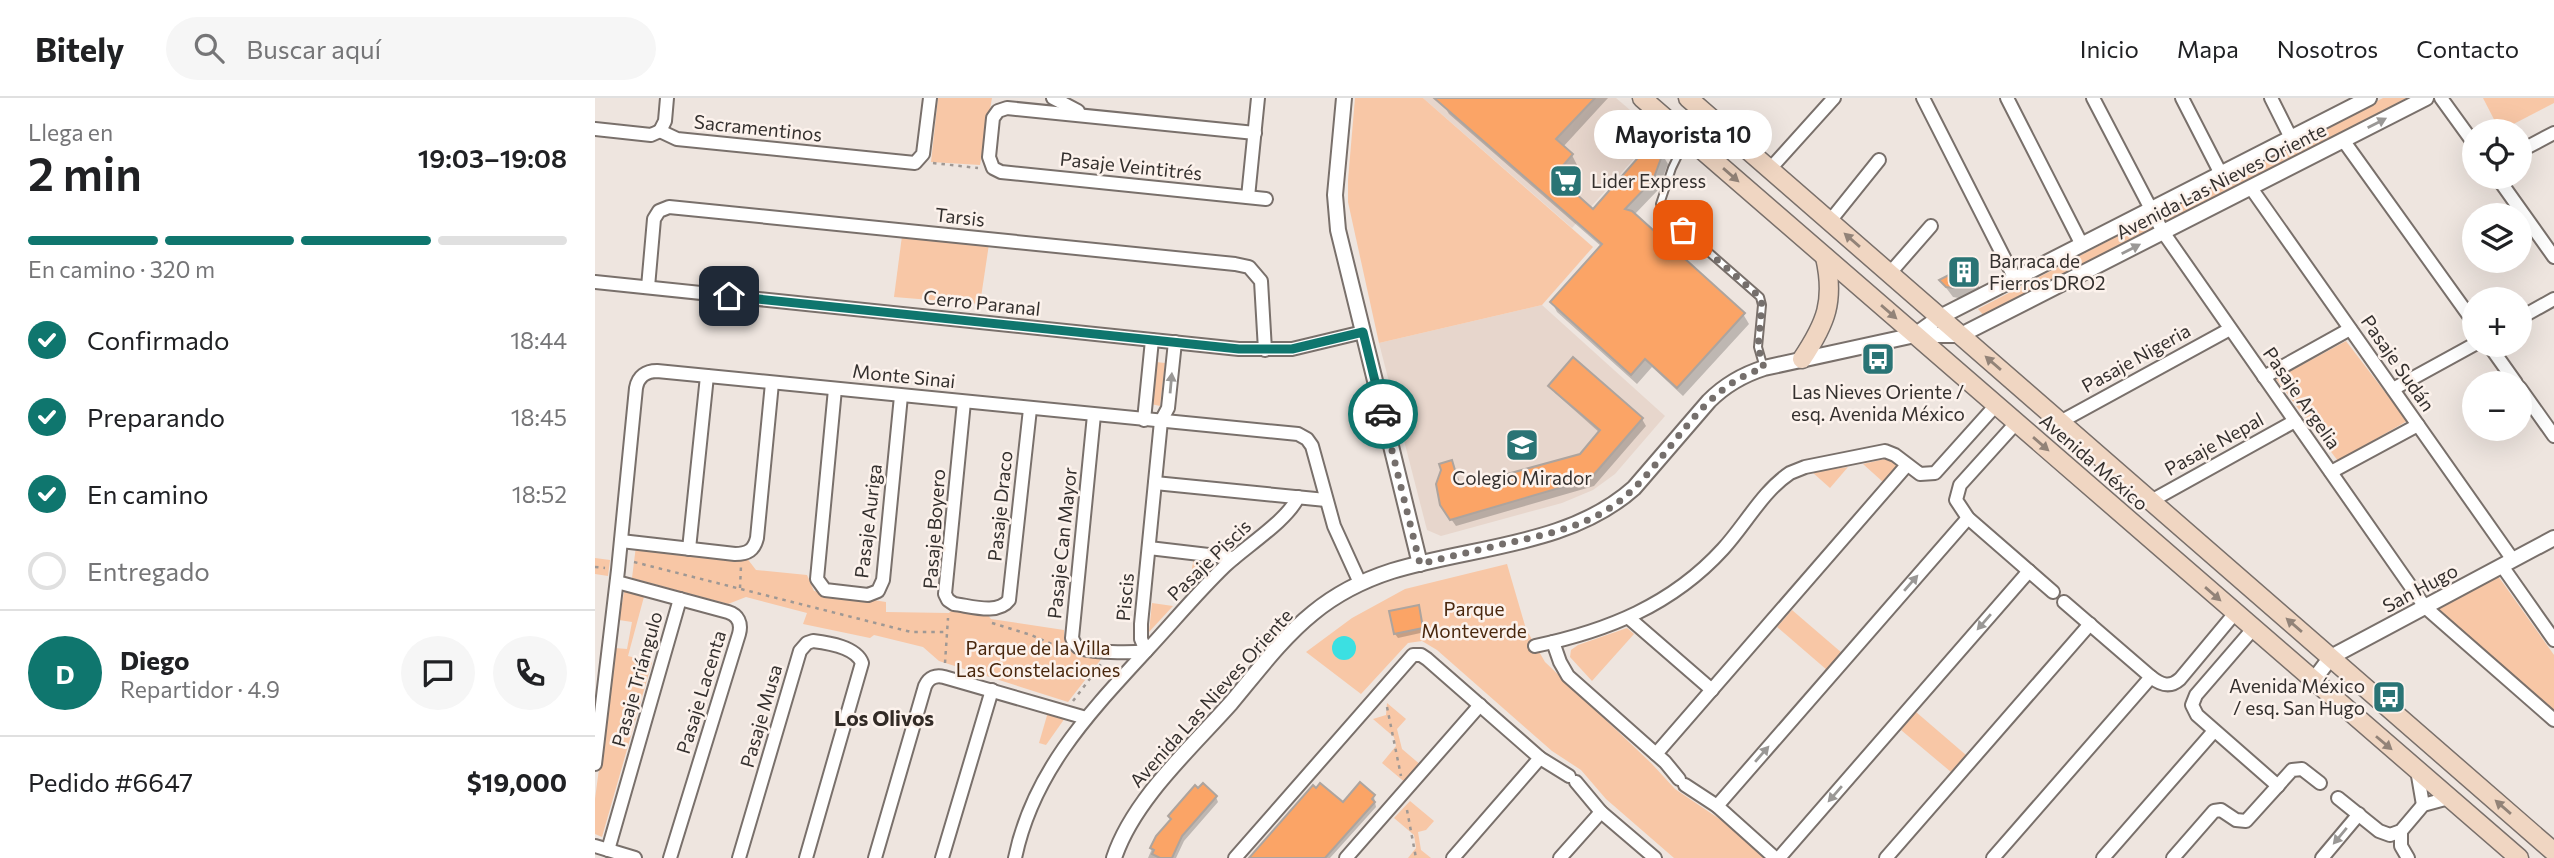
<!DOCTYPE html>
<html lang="es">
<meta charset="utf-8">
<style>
body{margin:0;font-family:Commissioner,sans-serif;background:#f6f6f6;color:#202124;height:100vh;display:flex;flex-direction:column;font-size:26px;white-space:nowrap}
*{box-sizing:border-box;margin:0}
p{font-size:23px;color:#757577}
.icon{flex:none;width:38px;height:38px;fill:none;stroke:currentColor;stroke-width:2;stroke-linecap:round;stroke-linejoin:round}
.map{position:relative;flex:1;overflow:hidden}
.drawer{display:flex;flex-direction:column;background:#fff;width:595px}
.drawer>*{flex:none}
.buttons{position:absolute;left:1867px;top:21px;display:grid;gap:14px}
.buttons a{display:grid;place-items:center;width:70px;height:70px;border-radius:50%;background:#fff;box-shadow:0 7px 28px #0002;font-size:35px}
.pin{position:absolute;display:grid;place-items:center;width:60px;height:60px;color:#fff;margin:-30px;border-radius:14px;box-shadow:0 4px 10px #0006}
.courier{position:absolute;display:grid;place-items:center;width:70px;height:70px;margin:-35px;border:5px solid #0f766e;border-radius:50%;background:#fff;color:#222;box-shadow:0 2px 9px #0007}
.bubble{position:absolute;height:49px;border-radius:24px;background:#fff;box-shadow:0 7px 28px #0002;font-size:23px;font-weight:600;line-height:49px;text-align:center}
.head em{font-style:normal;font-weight:600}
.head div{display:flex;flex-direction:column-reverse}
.head{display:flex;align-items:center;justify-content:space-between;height:119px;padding:0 28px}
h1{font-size:46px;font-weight:600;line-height:52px}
.bar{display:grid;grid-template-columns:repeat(4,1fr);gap:10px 7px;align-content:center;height:84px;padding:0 28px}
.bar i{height:9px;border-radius:5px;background:#e0e0e0}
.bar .current{background:#0f766e}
.bar p{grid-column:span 4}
.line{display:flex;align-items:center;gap:18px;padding:0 28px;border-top:2px solid #e0e0e0}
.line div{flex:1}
.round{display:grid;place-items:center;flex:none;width:74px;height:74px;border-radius:37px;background:#f6f6f6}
ol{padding:0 28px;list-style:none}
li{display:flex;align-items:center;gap:21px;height:77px}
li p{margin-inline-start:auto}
li .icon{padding:7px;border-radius:50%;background:#0f766e;color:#fff;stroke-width:4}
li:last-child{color:#757577}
li i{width:38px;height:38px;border:4px solid #e0e0e0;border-radius:50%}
header{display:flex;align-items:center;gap:42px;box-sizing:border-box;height:98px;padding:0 35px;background:#fff;border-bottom:2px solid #e0e0e0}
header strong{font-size:33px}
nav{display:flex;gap:38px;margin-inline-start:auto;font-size:24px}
.search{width:490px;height:63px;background:#f6f6f6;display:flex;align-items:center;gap:18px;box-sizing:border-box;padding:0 24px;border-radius:38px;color:#757577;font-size:26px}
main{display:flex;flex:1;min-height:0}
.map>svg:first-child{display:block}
</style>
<header>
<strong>Bitely</strong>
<div class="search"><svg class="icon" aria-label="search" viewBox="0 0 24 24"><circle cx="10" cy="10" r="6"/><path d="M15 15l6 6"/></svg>Buscar aquí</div>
<nav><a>Inicio</a><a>Mapa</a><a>Nosotros</a><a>Contacto</a></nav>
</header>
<main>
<section class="drawer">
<div class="head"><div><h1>2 min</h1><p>Llega en</p></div><em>19:03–19:08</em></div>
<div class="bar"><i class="current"></i><i class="current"></i><i class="current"></i><i></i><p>En camino · 320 m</p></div>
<ol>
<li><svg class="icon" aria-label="check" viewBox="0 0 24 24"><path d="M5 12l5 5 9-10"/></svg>Confirmado<p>18:44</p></li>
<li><svg class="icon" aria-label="check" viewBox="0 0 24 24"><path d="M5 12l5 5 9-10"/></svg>Preparando<p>18:45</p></li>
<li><svg class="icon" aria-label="check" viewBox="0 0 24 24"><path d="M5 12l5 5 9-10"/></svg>En camino<p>18:52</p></li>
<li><i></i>Entregado</li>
</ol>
<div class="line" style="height:126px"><b class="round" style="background:#0f766e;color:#fff">D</b><div><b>Diego</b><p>Repartidor · 4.9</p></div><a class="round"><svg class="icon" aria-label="chat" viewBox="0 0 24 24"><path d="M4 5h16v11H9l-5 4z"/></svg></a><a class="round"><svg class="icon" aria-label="phone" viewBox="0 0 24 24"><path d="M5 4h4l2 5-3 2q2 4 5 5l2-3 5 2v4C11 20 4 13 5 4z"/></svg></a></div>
<div class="line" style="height:91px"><div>Pedido #6647</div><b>$19,000</b></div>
</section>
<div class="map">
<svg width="1959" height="760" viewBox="0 0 1959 760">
<rect width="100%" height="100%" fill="#eee5df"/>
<g fill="#e7d6cc">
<polygon points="828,0 1021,0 1062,35 977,130"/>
<polygon points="947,207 1070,318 1020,376 998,392 967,405 846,438 832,432 784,245"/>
</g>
<g fill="#f8c7a6">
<polygon points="343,0 397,0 385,67 336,64"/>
<polygon points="760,0 828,0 998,149 947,207 784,245 753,104 753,82"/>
<polygon points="1788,0 1812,0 1568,127 1561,116"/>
<polygon points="1888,0 1959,0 1959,5 1905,33"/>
<polygon points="1555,121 1560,130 1390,219 1383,211"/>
<polygon points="307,138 394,146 385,206 299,199"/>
<polygon points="1751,243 1812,323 1743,363 1681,281"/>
<polygon points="561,264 570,265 565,308 556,306"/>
<polygon points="1294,360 1303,367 1288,384 1268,366"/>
<polygon points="1253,369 1235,390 1217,374"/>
<path d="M41,448L151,459L161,472L212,477L219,493L291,504V514L354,515L358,511L392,516L396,521L469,532C468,556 493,553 511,555L473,604L344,563L328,549L279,537L275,540L208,526L212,515L151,499L133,506L37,480Z"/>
<polygon points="599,458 622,460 594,489"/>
<polygon points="0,460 15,462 13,478 0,476"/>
<polygon points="912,466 931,531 950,564 1057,666 1080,691 1126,722 1171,760 1079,760 1011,701 986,672 957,653 842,552 827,543 813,545 766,596 711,554 757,520 810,491"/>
<polygon points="1903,478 1959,557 1959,615 1839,511"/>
<polygon points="30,489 50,495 33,558 57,564 7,739 0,736 0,701 20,550 32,551 37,524 24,522"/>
<polygon points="557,505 578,508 554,534"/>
<polygon points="1197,512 1247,555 1232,572 1182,529"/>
<polygon points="1032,530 1039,536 997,583 975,559 976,552 983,547"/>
<polygon points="792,605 811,621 802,631 807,651 827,668 812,686 787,665 801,648 799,639 778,621 791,617"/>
<polygon points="453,614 470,620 451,647 444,645"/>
<polygon points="1321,614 1371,657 1356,674 1306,632"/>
<polygon points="815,703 839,723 831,732 823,734 826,752 836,760 813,760 821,750 819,737 799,720"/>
</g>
<circle fill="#3be0e2" cx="749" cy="550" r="12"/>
<g fill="#0003">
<polygon points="853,0 1013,0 968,49 977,57 982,67 967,85 998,114 1067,56 1073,66 1063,92 1039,117 1148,216 1154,226 1088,298 1057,269 1042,286 962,214 957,204 1007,149 854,16 848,6"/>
<polygon points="1372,170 1385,190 1364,200 1358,199 1346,183"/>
<polygon points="956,288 1047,321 1051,328 999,388 861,428 851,414 856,364 866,391 986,357 1005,335 960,295"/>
<polygon points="823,509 830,534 803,540 800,536"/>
<polygon points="718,689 748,707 779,699 781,709 735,760 656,760"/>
<polygon points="621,699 623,704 589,743 581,760 553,760 562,739"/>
</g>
<g fill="#fba466" stroke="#ada49e" stroke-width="2">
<polygon points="839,0 1000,0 961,41 978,56 960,77 998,111 1055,46 1068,55 1058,82 1030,111 1037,113 1150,215 1082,290 1050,261 1036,277 955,204 1007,146"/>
<polygon points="1373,167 1381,180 1358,190 1351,189 1344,182"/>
<polygon points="978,259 1048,320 995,381 855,422 845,407 841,386 846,372 844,366 857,362 865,389 985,356 1005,332 953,288"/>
<polygon points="824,507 828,530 799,536 794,513"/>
<polygon points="765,684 780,697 777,701 780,704 730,760 654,760 718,687 721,690 725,685 748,704"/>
<polygon points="608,685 622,698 587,738 577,760 565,760 557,756 559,752 555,750 561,738 576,721 573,718 600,687 603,690"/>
</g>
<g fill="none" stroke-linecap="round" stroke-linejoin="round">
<defs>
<polyline id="service" points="1091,41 1077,70 1065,106 1069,115 1165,199 1167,207 1163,249 1169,270"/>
<g id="minor">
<polyline points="458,0 483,13"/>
<polyline points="1328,0 1420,181"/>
<polyline points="1412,0 1487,147"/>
<polyline points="1498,0 1568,134 1830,509 1959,622"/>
<polyline points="1587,0 1626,76"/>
<polyline points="1676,0 1696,40"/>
<polyline points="1846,0 1880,47"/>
<polyline points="0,31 56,37 65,33"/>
<polyline points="65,33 82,41 320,65 328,56 335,0"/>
<polyline points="65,33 70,23 72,0"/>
<polyline points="660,35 412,10 403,13 398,20 394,59 398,70 406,74 671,101"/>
<polyline points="1748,42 1880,226"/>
<polyline points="1925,53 1959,35"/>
<polyline points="1175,71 1239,0"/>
<polyline points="1902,79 1959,159"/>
<polyline points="1656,90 1918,462"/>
<polyline points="653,99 663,0"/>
<polyline points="1235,123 1284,62"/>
<polyline points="1295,175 1336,128"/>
<polyline points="0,184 644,251 697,251 768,234"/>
<polyline points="53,189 59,121 64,113 74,109 640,166 654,169 666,183 670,252"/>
<polyline points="1925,220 1959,201"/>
<polyline points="1894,247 1921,285"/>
<polyline points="1669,279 1755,231"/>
<polyline points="1925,290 1959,338"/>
<polyline points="240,291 222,481 230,492 273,497 283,493 288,482 306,298"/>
<polyline points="1798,291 1880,246"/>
<path d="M369,304L350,496L353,502L359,506C376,508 403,517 414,502L435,311"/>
<path d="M499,317L477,540C479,544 479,546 483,549C494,555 537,555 551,553"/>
<polyline points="549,322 557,242"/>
<polyline points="1465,324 1635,231"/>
<polyline points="1421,325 1365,387 1361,402 1373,420 1458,494"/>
<polyline points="1736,374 1823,327"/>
<polyline points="560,385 731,402"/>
<polyline points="1556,403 1700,323"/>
<path d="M26,443L140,456C153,456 159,452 162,440L177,285"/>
<polyline points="554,450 639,460"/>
<polyline points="94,451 112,278"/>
<polyline points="1907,468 1959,542"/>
<path d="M22,484L133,514C143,517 147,525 144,536L75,760"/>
<path d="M1469,504L1556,579C1566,587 1575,590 1585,581L1640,515"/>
<polyline points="1034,520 1117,592"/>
<polyline points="1658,531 1601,597 1597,607 1602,617 1683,688"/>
<polyline points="958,544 965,564 973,578 1070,664 1084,681"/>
<path d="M940,548C1012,533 1077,507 1128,451C1150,427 1168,393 1195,375L1210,369L1290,353L1300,357L1325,376L1340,375L1401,307"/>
<polyline points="551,553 546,541 546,526 566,323 573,310 580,244"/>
<polyline points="1061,656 1312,367"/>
<path d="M0,666L23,472L41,290C43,278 51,273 62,273L703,336L712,341L717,348L739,428L765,485"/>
<polyline points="1822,672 1828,707"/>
<polyline points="981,684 1006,714 1060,760"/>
<polyline points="1090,687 1122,708 1180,760"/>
<polyline points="1743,700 1784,733 1795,737 1806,733 1828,707 1854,700"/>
<polyline points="1122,708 1373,420"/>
<polyline points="1806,733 1806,748 1813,760"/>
<polyline points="0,748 40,760"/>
<polyline points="13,752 85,501"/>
<path d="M144,760L205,553L212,545L218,543C234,545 261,549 267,565L211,760"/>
<path d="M280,760L330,588C334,579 341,577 349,579L491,620"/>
<polyline points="347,760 397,592"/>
<path d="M420,760C438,673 495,614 553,551C579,523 603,494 630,468C650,449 693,422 703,399"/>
<polyline points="640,760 818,557 826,557 832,561 945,660 974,678"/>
<polyline points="751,760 885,607"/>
<polyline points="858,760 945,660"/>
<polyline points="965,760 1006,714"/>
<polyline points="1184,760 1434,473"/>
<polyline points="1291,760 1495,526"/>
<polyline points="1398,760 1556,579"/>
<polyline points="1508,760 1619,633"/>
<polyline points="1578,760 1619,713 1626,712 1641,722 1651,723 1697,672 1707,671 1725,685"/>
<polyline points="1727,760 1764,716"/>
</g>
<g id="tertiary">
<polyline points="749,0 740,97 743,132 825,466"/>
<polyline points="1320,237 1345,219 1774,0"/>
<polyline points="1718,583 1736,559 1959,440"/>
<path d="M519,760C538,702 596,650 636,605C662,574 687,540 718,515C741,496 769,482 797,473C878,448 974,448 1039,390L1114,303C1130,287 1147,277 1169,270L1320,237H1366L1831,0"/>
</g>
<g id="secondary">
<polyline points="1047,0 1924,760"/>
<polyline points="1093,0 1959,754"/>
<path d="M1207,261C1231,225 1240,203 1230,159"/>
</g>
</defs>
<use href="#service" stroke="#79706b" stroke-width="10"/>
<use href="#minor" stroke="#79706b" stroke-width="16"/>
<use href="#tertiary" stroke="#79706b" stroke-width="18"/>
<use href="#secondary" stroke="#79706b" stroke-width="21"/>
<g stroke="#9f9894" stroke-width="2.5" stroke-dasharray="3.5 5" stroke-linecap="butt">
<polyline points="338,65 383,70"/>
<polyline points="39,464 316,534 352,534"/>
<polyline points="0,469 10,470"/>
<polyline points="145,490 146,468"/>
<polyline points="397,525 436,537 466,550"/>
<polyline points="350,565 353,520"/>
<polyline points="478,603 506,566"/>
<polyline points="792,609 806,678"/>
<polyline points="812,712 821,760"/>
</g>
<use href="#service" stroke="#fff" stroke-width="6"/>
<use href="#minor" stroke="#fff" stroke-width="12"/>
<use href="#tertiary" stroke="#fff" stroke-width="14"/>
<use href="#secondary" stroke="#f0d6c2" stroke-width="18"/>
</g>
<defs><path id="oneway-solid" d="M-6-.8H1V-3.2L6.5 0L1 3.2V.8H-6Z" transform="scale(1.75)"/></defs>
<g fill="#9a9896">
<use href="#oneway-solid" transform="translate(1782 25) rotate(-27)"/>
<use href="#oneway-solid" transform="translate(1536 151) rotate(-27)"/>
<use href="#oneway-solid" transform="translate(576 285) rotate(-85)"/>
<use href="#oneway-solid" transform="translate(1316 485) rotate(-49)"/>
<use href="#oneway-solid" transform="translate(1389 524) rotate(131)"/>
<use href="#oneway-solid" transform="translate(1167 656) rotate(-49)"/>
<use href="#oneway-solid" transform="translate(1240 696) rotate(131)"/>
<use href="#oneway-solid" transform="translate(1745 738) rotate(130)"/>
</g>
<g fill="#928378">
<use href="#oneway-solid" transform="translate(1136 77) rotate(41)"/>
<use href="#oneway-solid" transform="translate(1257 142) rotate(-139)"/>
<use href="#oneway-solid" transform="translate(1294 214) rotate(41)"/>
<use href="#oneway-solid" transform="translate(1398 265) rotate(-139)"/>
<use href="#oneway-solid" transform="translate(1446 346) rotate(41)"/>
<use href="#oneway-solid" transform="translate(1618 496) rotate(41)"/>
<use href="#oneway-solid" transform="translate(1699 527) rotate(-139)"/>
<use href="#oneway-solid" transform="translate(1789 645) rotate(40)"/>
<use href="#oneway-solid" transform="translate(1908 709) rotate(-139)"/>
</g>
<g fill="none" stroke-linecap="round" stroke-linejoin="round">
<path stroke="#756f6c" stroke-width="7" stroke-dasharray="0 12.6" d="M788,316L825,466C852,459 880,453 908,446C949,437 992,429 1026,402C1076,361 1104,289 1169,270L1163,249L1167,207L1165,199L1088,132"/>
<polyline stroke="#0f766e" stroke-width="9" points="134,198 644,251 697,251 768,234 788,316"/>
</g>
<defs>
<symbol id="supermarket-square" viewBox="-11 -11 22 22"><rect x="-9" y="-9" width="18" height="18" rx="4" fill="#2a7475" stroke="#fcf2ec"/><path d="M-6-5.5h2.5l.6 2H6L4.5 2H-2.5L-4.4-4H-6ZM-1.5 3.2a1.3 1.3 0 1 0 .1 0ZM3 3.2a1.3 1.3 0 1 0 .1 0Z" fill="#fff"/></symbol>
<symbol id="building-square" viewBox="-11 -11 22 22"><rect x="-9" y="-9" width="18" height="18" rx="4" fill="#2a7475" stroke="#fcf2ec"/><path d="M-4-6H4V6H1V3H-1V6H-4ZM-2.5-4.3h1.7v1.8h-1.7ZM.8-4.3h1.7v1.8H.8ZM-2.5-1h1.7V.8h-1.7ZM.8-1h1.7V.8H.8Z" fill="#fff"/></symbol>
<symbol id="bus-square" viewBox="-11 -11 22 22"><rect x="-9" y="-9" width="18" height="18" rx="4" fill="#2a7475" stroke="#fcf2ec"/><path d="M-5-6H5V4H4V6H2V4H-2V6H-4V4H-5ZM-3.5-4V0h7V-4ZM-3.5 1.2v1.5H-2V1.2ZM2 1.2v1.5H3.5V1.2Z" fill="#fff"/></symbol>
<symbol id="school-square" viewBox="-11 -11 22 22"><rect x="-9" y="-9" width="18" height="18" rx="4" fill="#2a7475" stroke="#fcf2ec"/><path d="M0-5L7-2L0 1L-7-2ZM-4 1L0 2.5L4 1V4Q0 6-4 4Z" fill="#fff"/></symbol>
</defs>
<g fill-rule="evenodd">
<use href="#supermarket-square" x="952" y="64" width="38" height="38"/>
<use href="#building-square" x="1350" y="155" width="38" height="38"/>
<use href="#bus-square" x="1264" y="242" width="38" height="38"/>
<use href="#school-square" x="908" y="328" width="38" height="38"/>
<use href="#bus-square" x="1775" y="580" width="38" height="38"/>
</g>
<g text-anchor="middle" stroke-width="5" stroke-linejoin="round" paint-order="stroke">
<g font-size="19" fill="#34302e" stroke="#fcf2ec">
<text transform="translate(163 30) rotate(6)" y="7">Sacramentinos</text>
<text transform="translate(536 68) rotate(6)" y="7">Pasaje Veintitrés</text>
<text transform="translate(1626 83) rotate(-27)" y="7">Avenida Las Nieves Oriente</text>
<text transform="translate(365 119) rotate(6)" y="7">Tarsis</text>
<text transform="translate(387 205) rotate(6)" y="7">Cerro Paranal</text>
<text transform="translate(1541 260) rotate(-29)" y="7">Pasaje Nigeria</text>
<text transform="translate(1803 265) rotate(55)" y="7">Pasaje Sudán</text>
<text transform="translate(309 278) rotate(6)" y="7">Monte Sinai</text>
<text transform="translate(1707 300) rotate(55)" y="7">Pasaje Argelia</text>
<text transform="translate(1619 346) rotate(-29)" y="7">Pasaje Nepal</text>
<text transform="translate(1499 364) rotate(41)" y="7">Avenida México</text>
<text transform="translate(405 408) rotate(-84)" y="7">Pasaje Draco</text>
<text transform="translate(273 423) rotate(-83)" y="7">Pasaje Auriga</text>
<text transform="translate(339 431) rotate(-86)" y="7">Pasaje Boyero</text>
<text transform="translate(467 445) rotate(-84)" y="7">Pasaje Can Mayor</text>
<text transform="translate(614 462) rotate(-44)" y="7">Pasaje Piscis</text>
<text transform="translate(1825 490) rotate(-28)" y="7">San Hugo</text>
<text transform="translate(530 499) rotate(-85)" y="7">Piscis</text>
<text transform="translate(42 581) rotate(-74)" y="7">Pasaje Triángulo</text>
<text transform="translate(106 594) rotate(-73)" y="7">Pasaje Lacenta</text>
<text transform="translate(616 600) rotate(-48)" y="7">Avenida Las Nieves Oriente</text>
<text transform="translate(166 618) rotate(-74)" y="7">Pasaje Musa</text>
</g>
<g font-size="19" fill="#34302e" stroke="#fcf2ec" text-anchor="start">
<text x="996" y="90">Lider Express</text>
<text x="1394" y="170">Barraca de<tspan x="1394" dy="22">Fierros DRO2</tspan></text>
<text x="1283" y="301" text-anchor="middle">Las Nieves Oriente /<tspan x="1283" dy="22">esq. Avenida México</tspan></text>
<text x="927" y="387" text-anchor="middle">Colegio Mirador</text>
<text x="1770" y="595" text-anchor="end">Avenida México<tspan x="1770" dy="22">/ esq. San Hugo</tspan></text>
</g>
<g font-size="19" fill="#49270d" stroke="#fcf2ec">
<text x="879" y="518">Parque<tspan x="879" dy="22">Monteverde</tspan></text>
<text x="443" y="557">Parque de la Villa<tspan x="443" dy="22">Las Constelaciones</tspan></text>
</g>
<g font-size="21" font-weight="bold" fill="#322b26" stroke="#fcf2ec">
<text x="289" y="628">Los Olivos</text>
</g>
</g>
</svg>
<div class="buttons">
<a><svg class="icon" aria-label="locate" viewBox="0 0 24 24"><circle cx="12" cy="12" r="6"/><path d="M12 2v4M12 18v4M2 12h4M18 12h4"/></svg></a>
<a><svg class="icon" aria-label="layers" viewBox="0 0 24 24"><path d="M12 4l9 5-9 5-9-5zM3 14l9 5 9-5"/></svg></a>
<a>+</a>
<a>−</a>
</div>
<div class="pin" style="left:1088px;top:132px;background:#ea580c"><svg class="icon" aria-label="bag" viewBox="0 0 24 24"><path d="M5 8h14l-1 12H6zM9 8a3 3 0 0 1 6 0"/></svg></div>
<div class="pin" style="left:134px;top:198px;background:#1f2937"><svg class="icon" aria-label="home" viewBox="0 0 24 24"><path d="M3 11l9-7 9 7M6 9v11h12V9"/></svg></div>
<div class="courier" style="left:788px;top:316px"><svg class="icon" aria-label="car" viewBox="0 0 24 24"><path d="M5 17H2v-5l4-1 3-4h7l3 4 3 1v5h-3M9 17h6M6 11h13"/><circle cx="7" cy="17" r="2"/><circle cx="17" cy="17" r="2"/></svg></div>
<div class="bubble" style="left:999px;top:12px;width:178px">Mayorista 10</div>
</div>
</main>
